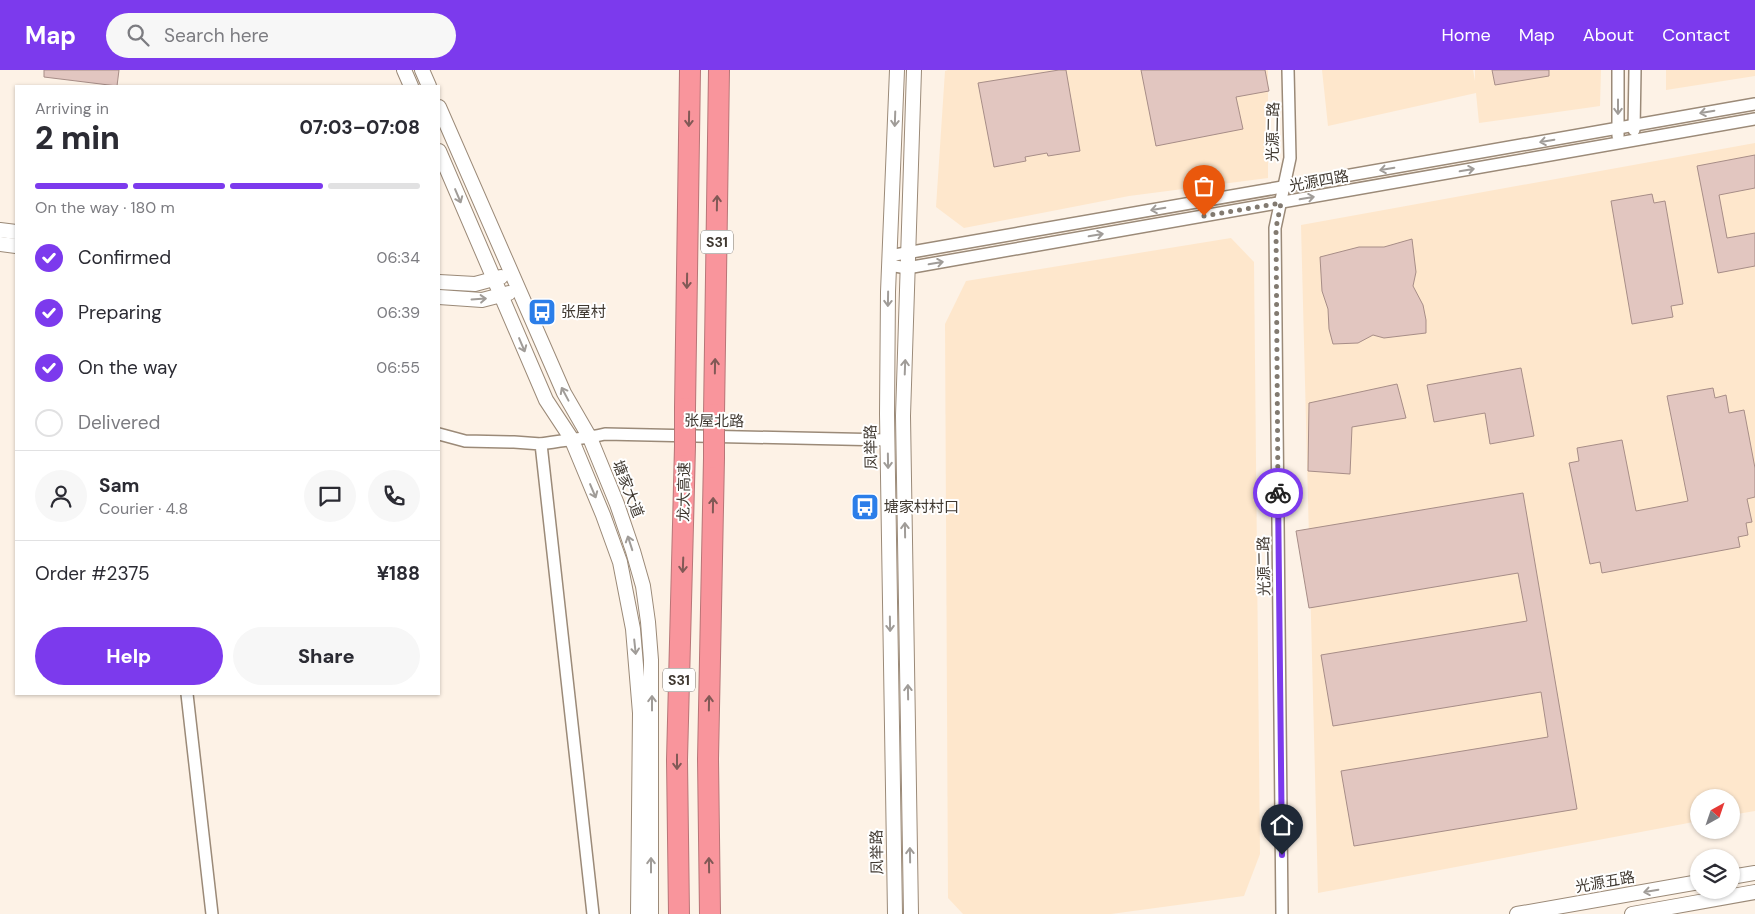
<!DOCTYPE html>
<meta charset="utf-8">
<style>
body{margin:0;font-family:"DM Sans","Noto Sans SC",sans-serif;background:#f7f7f7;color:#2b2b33;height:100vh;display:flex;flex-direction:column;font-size:19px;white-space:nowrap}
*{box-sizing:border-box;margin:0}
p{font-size:16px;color:#7c7c81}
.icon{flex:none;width:28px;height:28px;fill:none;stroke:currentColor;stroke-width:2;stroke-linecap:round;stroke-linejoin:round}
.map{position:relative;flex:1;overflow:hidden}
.side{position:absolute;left:15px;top:15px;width:425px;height:610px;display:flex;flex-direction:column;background:#fff;border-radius:0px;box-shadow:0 1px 4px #0004}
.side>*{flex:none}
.needle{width:32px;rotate:40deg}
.tools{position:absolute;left:1690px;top:719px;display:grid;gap:10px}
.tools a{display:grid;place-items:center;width:50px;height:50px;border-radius:50%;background:#fff;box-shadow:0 1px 4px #0004;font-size:25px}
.pin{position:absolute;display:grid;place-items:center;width:42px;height:42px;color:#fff;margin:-51px -21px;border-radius:50% 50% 50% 0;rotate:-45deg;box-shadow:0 0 5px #0007}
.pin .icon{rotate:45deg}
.courier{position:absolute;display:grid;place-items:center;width:50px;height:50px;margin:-25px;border:4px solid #7c3aed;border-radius:50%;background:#fff;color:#222;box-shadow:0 1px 6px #0007}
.head em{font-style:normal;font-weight:800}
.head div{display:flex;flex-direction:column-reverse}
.head{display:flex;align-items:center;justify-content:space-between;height:85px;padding:0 20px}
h1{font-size:32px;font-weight:800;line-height:38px}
.bar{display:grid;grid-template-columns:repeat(4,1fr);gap:8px 5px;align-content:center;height:60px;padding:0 20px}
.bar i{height:6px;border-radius:4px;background:#e1e1e2}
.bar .current{background:#7c3aed}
.bar p{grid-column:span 4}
.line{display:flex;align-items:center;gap:12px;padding:0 20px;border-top:1px solid #e1e1e2}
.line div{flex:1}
.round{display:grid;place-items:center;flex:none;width:52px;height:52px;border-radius:26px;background:#f7f7f7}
ol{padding:0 20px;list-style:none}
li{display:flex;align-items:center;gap:15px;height:55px}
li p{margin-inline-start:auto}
li .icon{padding:5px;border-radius:50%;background:#7c3aed;color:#fff;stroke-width:4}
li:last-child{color:#7c7c81}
li i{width:28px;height:28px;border:2px solid #e1e1e2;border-radius:50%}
.primary-button{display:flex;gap:10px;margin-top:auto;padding:10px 20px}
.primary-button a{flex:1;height:58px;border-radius:30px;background:#7c3aed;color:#fff;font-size:20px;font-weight:800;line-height:58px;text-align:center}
.primary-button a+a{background:#f7f7f7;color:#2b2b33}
header{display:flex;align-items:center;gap:30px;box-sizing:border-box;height:70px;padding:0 25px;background:#7c3aed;color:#fff}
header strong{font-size:24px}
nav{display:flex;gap:28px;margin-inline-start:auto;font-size:18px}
.search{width:350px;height:45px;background:#f7f7f7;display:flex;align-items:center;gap:12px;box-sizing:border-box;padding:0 18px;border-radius:28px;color:#7c7c81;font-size:19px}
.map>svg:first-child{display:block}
</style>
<header>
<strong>Map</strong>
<div class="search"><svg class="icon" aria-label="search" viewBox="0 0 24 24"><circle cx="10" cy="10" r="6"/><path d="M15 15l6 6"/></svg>Search here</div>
<nav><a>Home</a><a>Map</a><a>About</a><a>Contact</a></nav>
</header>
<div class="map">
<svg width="1755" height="844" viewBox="0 0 1755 844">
<rect width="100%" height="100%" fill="#fdf2e6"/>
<g fill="#fee7cc">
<polygon points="948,0 1268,0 1268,108 1129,126 964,158 936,137 945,1"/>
<polygon points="1322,0 1473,0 1475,11 1475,0 1601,0 1600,36 1479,53 1476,23 1328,56"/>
<polygon points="1666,0 1755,0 1755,6 1666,20"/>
<polygon points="1755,73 1755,741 1731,745 1731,728 1699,728 1699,751 1318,823 1301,155"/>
<polygon points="1231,168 1254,192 1260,784 1244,826 1111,844 963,844 948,828 945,254 966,211"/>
</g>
<g fill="#e2c6c0" stroke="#a78d87">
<polygon points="44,0 119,0 117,16 44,7"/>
<polygon points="1059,0 1066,0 1080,81 1048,86 1047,83 1025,87 1026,91 994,97 978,13"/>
<polygon points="1141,0 1265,0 1269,21 1236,27 1243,59 1156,76"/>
<polygon points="1492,0 1549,0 1549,6 1495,15"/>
<polygon points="1755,85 1755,118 1719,125 1727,168 1755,163 1755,196 1718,203 1697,96"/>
<polygon points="1652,124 1654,133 1665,131 1683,234 1671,236 1673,247 1632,254 1611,131"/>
<polygon points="1412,169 1416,202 1413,216 1423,235 1426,250 1426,263 1384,268 1373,265 1358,273 1333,274 1329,259 1328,239 1322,221 1320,187 1359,177 1384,177"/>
<polygon points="1521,298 1534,366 1490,374 1485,343 1434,352 1427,315"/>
<polygon points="1397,314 1406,348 1352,357 1350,404 1308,401 1309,333"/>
<polygon points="1713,318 1715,328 1726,325 1729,343 1744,340 1755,398 1755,427 1747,429 1752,452 1746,453 1748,465 1738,467 1740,477 1602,503 1600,492 1590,494 1569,393 1579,391 1577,378 1622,370 1636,441 1688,431 1667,326"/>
<polygon points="1523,423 1577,739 1354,776 1341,701 1548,667 1541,622 1333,656 1321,585 1527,551 1518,503 1309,538 1296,461"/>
</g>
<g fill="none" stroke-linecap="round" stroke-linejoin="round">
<defs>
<g id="minor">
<polyline points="1618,0 1618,66"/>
<polyline points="1634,60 1635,0"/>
<polyline points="889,186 1755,34"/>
<polyline points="889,192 895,196 907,198 1755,49"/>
<polyline points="439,364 465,371 514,372 541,374 593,844"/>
<path d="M541,374C562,370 584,369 605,364L887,370"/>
<polyline points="187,624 212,844"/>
<polyline points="1282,844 1275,158 1290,88 1288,0"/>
</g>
<g id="tertiary">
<polyline points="404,0 411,16"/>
<polyline points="422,0 429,16"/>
<polyline points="439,37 564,323 590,368 617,434 633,481 643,516 648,552 651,590 651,844"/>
<polyline points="439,81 546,330 571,368 603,445 620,492 633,559 640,643 638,844"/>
<polyline points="0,160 16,162"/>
<polyline points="0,174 16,176"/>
<polyline points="439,212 475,214 501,207"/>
<polyline points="439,227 482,230 509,223"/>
<polyline points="1731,807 1755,803"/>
<polyline points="895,844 887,344 888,222 897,0"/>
<polyline points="911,844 903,346 914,0"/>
<polyline points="1517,844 1699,812"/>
<polyline points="1632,844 1755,822"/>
</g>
<g id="motorway">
<polyline points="685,338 690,0"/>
<polyline points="714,344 719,0"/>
<polyline points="679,844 677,690 685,376"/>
<polyline points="710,844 708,689 714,388"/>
</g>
</defs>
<use href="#minor" stroke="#9b8a78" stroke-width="14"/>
<use href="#tertiary" stroke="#9b8a78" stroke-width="16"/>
<use href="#motorway" stroke="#b87577" stroke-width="22"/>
<use href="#minor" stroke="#fff" stroke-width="11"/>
<use href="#tertiary" stroke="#fff" stroke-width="14"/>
<use href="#motorway" stroke="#f9959c" stroke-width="20"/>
<defs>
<g id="motorway-bridge">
<polyline points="685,376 685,338"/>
<polyline points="714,388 714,344"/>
</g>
</defs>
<use href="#motorway-bridge" stroke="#b87577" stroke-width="22" stroke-linecap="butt"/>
<use href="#motorway-bridge" stroke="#f9959c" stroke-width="20"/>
</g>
<defs><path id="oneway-shaft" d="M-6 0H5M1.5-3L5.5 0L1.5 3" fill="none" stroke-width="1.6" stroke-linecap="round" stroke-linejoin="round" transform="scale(1.25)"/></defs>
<g stroke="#a09c98">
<use href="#oneway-shaft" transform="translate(1618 37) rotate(90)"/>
<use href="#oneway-shaft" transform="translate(1707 42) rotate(170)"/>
<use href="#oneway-shaft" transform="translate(895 49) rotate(92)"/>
<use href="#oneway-shaft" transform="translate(1547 71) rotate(170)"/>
<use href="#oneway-shaft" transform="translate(1387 99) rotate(170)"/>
<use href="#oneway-shaft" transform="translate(1467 100) rotate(-10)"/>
<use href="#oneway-shaft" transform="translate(458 126) rotate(67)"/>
<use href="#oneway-shaft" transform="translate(1307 128) rotate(-10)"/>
<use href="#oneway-shaft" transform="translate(1158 139) rotate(170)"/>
<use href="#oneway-shaft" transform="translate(1096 165) rotate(-10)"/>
<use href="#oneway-shaft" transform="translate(936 193) rotate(-10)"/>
<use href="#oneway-shaft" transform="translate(479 229) rotate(-4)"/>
<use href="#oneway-shaft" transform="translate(888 229) rotate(91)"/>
<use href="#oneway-shaft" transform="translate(522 275) rotate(67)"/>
<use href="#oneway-shaft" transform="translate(905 297) rotate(-88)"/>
<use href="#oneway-shaft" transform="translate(565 324) rotate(-118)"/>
<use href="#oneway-shaft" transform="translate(888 391) rotate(89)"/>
<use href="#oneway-shaft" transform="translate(593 421) rotate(67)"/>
<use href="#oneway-shaft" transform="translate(905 460) rotate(-91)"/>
<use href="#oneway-shaft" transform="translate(630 473) rotate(-108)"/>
<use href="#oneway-shaft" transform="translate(890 554) rotate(89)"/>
<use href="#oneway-shaft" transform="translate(635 577) rotate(84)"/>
<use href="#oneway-shaft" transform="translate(908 622) rotate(-91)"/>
<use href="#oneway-shaft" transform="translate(652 633) rotate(-90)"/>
<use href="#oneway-shaft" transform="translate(910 785) rotate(-91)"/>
<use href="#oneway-shaft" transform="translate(651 795) rotate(-90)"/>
<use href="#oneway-shaft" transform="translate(1651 821) rotate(170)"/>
</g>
<g stroke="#815956">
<use href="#oneway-shaft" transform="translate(689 49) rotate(91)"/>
<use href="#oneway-shaft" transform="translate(717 133) rotate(-89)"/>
<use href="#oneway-shaft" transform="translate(687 211) rotate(91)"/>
<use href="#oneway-shaft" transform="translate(715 296) rotate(-89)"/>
<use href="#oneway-shaft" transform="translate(713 435) rotate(-89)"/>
<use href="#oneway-shaft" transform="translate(683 495) rotate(92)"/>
<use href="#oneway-shaft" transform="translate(709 633) rotate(-89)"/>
<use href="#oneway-shaft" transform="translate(677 692) rotate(90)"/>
<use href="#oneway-shaft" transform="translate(709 795) rotate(-91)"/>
</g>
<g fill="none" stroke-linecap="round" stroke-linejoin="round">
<polyline stroke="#827a70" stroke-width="5" stroke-dasharray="0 9" points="1204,146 1281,133 1276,158 1278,423"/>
<polyline stroke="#7c3aed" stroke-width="6" points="1278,423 1282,785"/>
</g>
<defs>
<symbol id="bus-square" viewBox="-11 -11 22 22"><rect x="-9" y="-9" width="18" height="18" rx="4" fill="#2b7ee9" stroke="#fff"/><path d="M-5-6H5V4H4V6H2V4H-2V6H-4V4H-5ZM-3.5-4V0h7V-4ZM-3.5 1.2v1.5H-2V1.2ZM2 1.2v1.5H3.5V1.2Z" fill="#fff"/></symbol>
</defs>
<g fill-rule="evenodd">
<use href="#bus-square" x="526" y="226" width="32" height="32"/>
<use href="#bus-square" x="849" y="421" width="32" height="32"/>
</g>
<g text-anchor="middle" stroke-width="4" stroke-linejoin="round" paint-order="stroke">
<g fill="#fff" stroke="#79746f" stroke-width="1">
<rect x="701" y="160.5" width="32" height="23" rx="4"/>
<rect x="663" y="598.5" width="32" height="23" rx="4"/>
</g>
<g font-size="14" font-weight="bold" fill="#403931">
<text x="717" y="177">S31</text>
<text x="679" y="615">S31</text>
</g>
<g font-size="15" fill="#403931" stroke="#fff">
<text transform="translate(1273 62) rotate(-89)" y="5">光源二路</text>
<text transform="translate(1319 111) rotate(-10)" y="5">光源四路</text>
<text transform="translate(714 351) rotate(1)" y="5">张屋北路</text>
<text transform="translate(871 377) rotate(-91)" y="5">凤举路</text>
<text transform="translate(628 419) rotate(69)" y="5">塘家大道</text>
<text transform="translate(684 422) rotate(-89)" y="5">龙大高速</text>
<text transform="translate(1264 496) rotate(-91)" y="5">光源二路</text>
<text transform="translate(877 782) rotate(-91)" y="5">凤举路</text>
<text transform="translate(1605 812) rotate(-10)" y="5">光源五路</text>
</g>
<g font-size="15" fill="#403931" stroke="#fff" text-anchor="start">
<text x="561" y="247">张屋村</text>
<text x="884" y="442">塘家村村口</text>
</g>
</g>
</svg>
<div class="tools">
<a><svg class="needle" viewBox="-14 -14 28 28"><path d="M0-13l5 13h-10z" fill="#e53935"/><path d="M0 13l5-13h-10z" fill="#7c7c81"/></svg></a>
<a><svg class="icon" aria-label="layers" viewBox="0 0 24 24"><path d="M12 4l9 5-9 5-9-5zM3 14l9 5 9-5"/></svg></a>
</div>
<div class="pin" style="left:1204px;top:146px;background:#ea580c"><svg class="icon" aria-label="bag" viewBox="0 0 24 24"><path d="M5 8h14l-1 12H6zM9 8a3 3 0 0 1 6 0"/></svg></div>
<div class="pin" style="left:1282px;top:785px;background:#1f2937"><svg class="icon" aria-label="home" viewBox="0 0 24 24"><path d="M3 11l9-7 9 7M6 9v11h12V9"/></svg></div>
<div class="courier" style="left:1278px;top:423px"><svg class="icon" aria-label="bike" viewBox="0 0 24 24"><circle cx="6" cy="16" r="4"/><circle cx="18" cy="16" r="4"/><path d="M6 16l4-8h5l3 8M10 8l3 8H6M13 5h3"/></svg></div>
<section class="side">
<div class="head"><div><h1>2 min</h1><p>Arriving in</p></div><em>07:03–07:08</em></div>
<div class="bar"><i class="current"></i><i class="current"></i><i class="current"></i><i></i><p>On the way · 180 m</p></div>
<ol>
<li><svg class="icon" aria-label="check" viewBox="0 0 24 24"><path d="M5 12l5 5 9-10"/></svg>Confirmed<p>06:34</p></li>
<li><svg class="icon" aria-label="check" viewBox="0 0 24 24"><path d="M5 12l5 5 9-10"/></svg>Preparing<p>06:39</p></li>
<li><svg class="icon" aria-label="check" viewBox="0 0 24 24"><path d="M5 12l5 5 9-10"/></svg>On the way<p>06:55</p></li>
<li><i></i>Delivered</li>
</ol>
<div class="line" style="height:90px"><a class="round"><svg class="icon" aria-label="person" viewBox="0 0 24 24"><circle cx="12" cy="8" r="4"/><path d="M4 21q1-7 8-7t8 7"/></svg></a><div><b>Sam</b><p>Courier · 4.8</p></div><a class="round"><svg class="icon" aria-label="chat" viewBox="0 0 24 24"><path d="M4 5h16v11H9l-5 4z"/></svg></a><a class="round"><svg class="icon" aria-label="phone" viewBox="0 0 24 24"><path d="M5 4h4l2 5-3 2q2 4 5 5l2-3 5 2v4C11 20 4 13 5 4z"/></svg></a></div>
<div class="line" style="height:65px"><div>Order #2375</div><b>¥188</b></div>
<div class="primary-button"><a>Help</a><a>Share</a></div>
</section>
</div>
